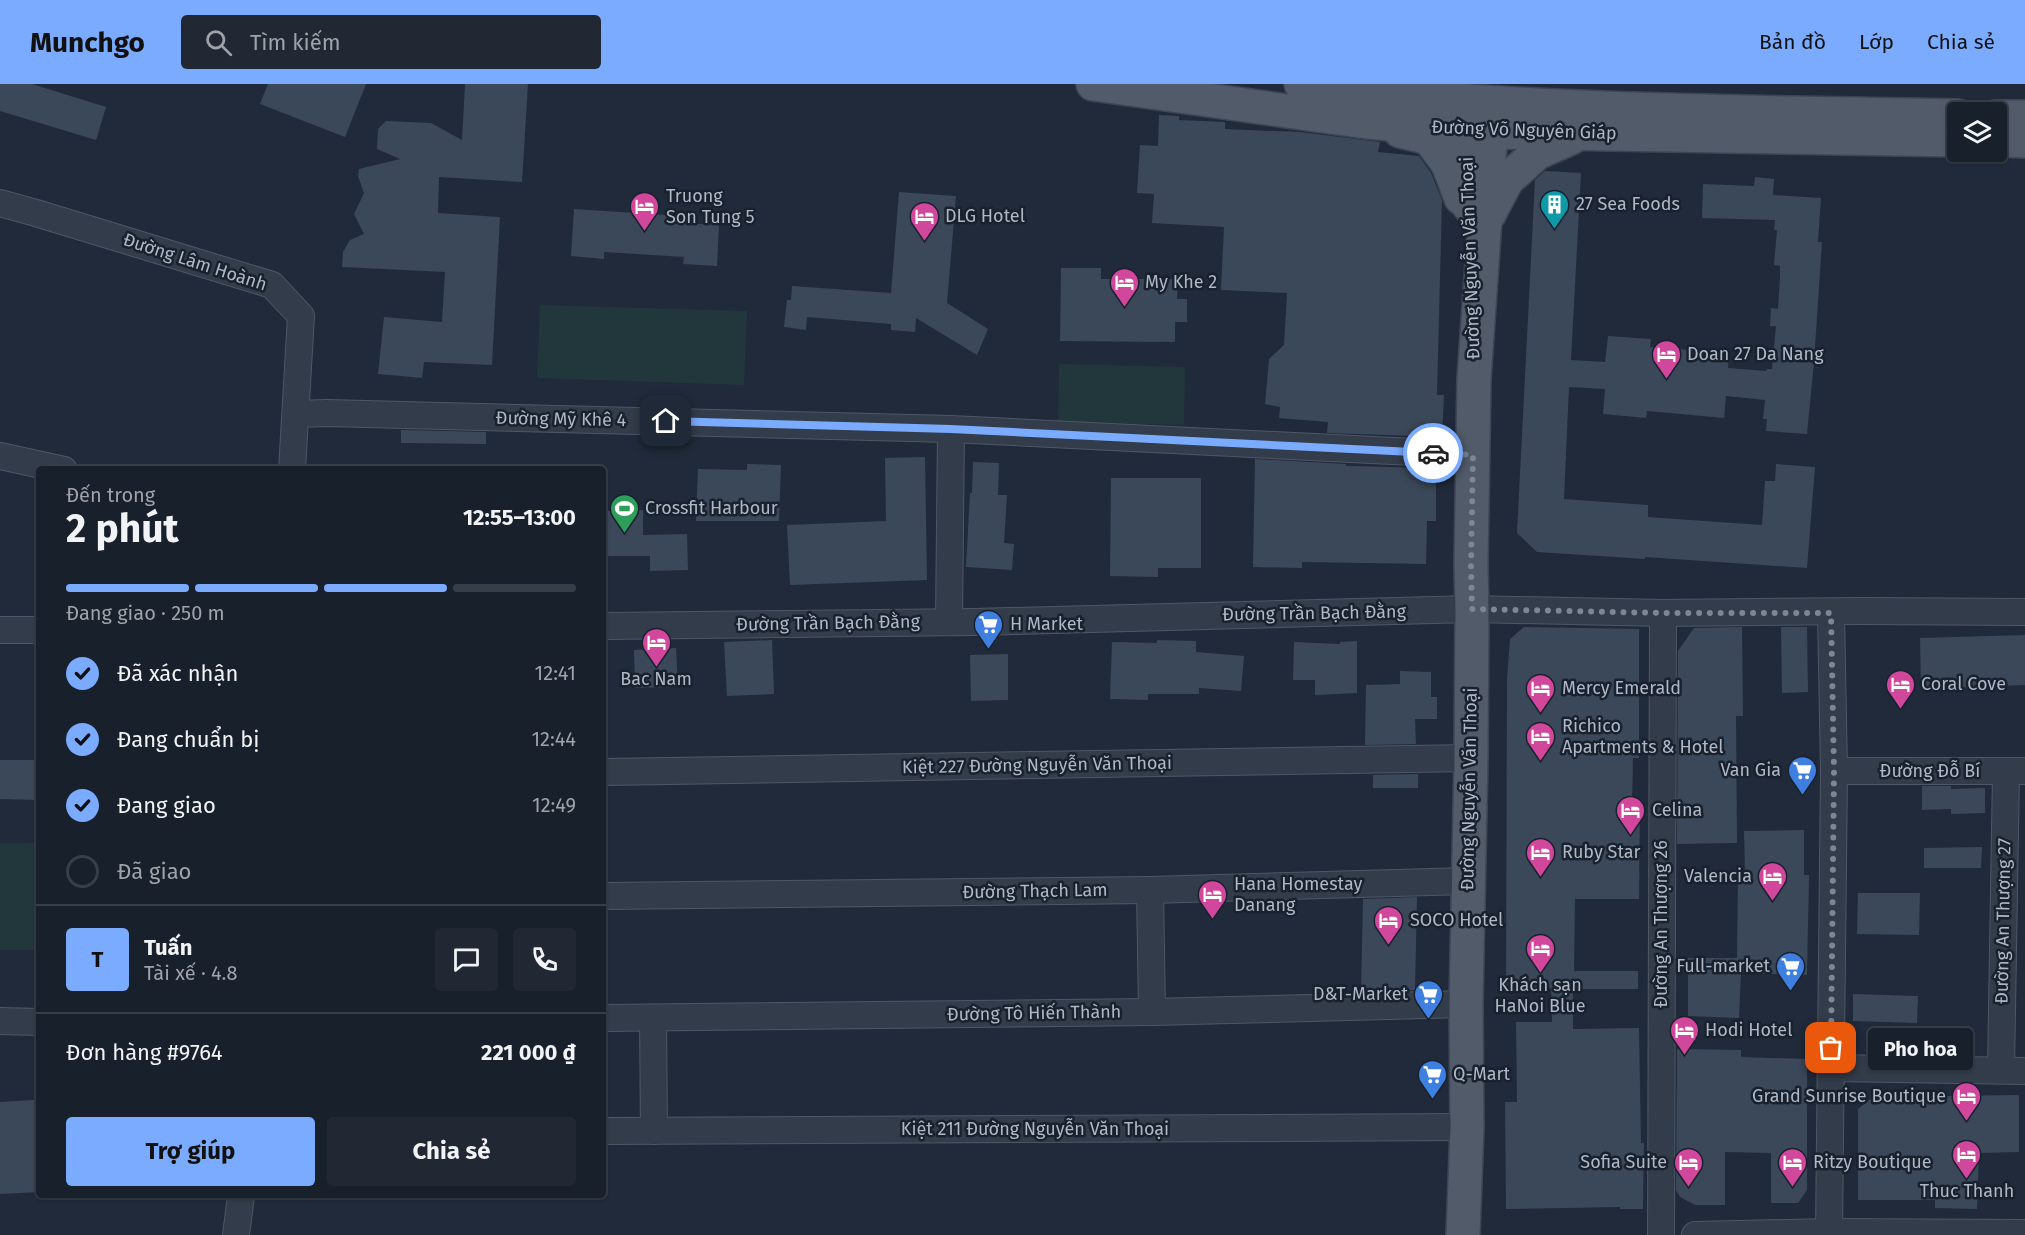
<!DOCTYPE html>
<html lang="vi">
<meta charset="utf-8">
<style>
body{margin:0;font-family:"Fira Sans",sans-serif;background:#212834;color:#f1f3f6;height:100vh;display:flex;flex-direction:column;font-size:22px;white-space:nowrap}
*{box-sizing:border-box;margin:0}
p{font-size:20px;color:#9fa3a9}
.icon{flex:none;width:33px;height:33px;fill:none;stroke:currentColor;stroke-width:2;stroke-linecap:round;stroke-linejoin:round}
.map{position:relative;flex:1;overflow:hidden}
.panel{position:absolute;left:36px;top:382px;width:570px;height:732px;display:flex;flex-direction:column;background:#18202c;border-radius:6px;box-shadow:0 2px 4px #0004,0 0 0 2px #363e48}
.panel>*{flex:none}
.controls{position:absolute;left:1947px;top:18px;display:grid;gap:12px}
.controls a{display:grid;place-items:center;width:60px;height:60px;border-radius:6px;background:#18202c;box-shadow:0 2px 4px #0004,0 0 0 2px #363e48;font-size:30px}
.pin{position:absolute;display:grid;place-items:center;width:51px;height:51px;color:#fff;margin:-26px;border-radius:12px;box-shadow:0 3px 9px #0006}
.courier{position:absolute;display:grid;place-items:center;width:60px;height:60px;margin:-30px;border:4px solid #7babfe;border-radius:50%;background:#fff;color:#222;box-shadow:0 2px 8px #0007}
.bubble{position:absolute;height:42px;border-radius:6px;background:#18202c;box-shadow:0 2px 4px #0004,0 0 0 2px #363e48;font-size:20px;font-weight:700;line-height:42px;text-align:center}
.overview em{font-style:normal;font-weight:700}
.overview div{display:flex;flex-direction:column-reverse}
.overview{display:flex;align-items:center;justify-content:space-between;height:102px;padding:0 30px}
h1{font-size:39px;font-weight:700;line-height:45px}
.bar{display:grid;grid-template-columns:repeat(4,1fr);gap:9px 6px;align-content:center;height:72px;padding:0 30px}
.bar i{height:8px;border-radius:4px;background:#363e48}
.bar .on{background:#7babfe}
.bar p{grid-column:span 4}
.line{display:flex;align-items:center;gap:15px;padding:0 30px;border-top:2px solid #363e48}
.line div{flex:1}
.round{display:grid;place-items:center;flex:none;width:63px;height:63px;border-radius:6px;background:#212834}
ol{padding:0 30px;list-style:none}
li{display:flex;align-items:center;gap:18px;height:66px}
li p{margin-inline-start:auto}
li .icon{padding:6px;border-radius:50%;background:#7babfe;color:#111;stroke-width:4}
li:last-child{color:#9fa3a9}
li i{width:33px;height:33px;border:3px solid #363e48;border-radius:50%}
.primary-button{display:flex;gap:12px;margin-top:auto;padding:12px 30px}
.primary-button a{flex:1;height:69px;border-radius:6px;background:#7babfe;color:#111;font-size:24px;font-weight:700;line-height:69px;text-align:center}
.primary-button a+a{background:#212834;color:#f1f3f6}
header{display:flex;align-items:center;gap:36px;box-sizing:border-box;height:84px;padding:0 30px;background:#7babfe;color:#111}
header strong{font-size:28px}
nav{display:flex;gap:33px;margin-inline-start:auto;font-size:21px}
.search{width:420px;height:54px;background:#212834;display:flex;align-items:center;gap:15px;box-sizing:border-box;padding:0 21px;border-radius:6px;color:#9fa3a9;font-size:22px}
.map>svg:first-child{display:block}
</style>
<header>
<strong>Munchgo</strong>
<div class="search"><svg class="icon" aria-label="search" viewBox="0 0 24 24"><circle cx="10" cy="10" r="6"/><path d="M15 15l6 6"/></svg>Tìm kiếm</div>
<nav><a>Bản đồ</a><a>Lớp</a><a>Chia sẻ</a></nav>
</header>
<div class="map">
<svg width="2025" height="1151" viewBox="0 0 2025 1151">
<rect width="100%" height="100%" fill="#202a3a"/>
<g fill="#21373b">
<polygon points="540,221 747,227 744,301 537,294"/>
<polygon points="1059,280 1185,283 1184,341 1058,338"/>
<rect x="0" y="759" width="37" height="107"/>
</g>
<g fill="#3b4859">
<polygon points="0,0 32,0 106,23 96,56 0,27"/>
<polygon points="268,0 366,0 345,53 260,20"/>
<polygon points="465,0 528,0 522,98 439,93 438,129 500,133 492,281 424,278 422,294 378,290 384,233 442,238 445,188 342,183 343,168 350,156 364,150 354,130 364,109 358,92 359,85 400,75 377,65 378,45 386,37 431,39 462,56"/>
<polygon points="1159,31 1179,32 1179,36 1225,38 1225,45 1300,48 1380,58 1378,68 1419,72 1431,89 1442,116 1437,311 1444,311 1442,353 1327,349 1328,338 1279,334 1280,323 1265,320 1269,275 1284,261 1287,209 1221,206 1224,143 1152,139 1154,110 1137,109 1140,61 1158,62"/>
<polygon points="1545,87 1581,89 1571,276 1605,278 1608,252 1651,255 1650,263 1729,269 1728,284 1766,287 1767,285 1772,285 1776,242 1770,242 1771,224 1778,225 1780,192 1780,182 1774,181 1777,146 1774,146 1775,136 1702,134 1703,100 1754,102 1755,93 1774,95 1773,111 1821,114 1818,158 1822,158 1814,278 1807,350 1766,347 1767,335 1763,335 1765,316 1726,312 1724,334 1647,327 1646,334 1603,330 1605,305 1569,303 1564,415 1648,421 1648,433 1762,441 1765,397 1775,397 1776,380 1815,383 1807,484 1645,473 1645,475 1537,468 1517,449 1535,96"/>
<polygon points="899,108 956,112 947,219 988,245 977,271 916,234 915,248 891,246 891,240 807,233 806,246 784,243 787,216 791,216 792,202 891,209"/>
<polygon points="574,125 683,132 682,139 719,141 717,182 683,180 684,173 604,168 604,175 571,172"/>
<polygon points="1061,184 1101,184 1101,195 1178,195 1177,215 1187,215 1187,238 1175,238 1175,258 1060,257"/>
<polygon points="401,346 486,348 486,360 401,359"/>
<polygon points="925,373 927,496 790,501 787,441 886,437 885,374"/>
<polygon points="1255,375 1346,380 1346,382 1436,384 1436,437 1427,437 1426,480 1302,478 1302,484 1253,483"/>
<polygon points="973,378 999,379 998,411 1007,411 1004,459 1014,460 1012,486 966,483 970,409 972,409"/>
<polygon points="747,380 781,381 779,437 696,437 698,385 747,386"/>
<polygon points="1111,394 1201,394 1201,484 1158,484 1158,493 1110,492"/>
<polygon points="643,426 643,451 687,450 688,486 650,487 650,472 606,472 605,427"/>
<polygon points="1524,543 1639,545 1639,674 1633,674 1632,719 1640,719 1639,815 1575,815 1574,887 1638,887 1638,905 1573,905 1573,945 1639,944 1641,1059 1644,1059 1643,1125 1620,1125 1620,1123 1506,1125 1505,1018 1517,1018 1516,938 1552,938 1551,904 1506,904 1507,595 1510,555"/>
<polygon points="1742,543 1743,632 1736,632 1737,759 1677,760 1678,567 1694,544"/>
<polygon points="1781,543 1807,543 1808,608 1782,609"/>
<polygon points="2025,551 2025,601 1921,605 1920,554"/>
<polygon points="772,556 774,610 727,612 724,558"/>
<polygon points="1157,556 1196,557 1196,568 1244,572 1241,607 1199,604 1199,610 1148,610 1148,616 1110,615 1112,558 1157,559"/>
<polygon points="1357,557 1357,609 1315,611 1315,596 1293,596 1294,558 1340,560 1340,558"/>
<polygon points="676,564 678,603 635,604 634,566"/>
<polygon points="1008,570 1008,616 971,617 970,571"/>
<polygon points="1400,587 1431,588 1431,613 1437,613 1437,635 1415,635 1416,660 1365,661 1366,601 1400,600"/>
<polygon points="0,676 39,676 39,716 0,715"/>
<polygon points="1418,690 1418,704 1373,704 1373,691"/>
<polygon points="1922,702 1951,702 1951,705 1985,704 1985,729 1951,730 1951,725 1922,726"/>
<polygon points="1804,746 1804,791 1809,791 1807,891 1741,889 1739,934 1688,932 1688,874 1737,874 1738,791 1745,791 1744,747"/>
<polygon points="1982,763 1981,784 1924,784 1924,764"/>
<polygon points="1858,809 1920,809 1919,851 1857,850"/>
<polygon points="1417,813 1415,906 1361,908 1363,815"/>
<polygon points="1853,910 1918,912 1917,939 1853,937"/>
<polygon points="1677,965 1741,966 1741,973 1807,975 1807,1106 1798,1119 1771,1119 1771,1069 1725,1068 1725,1121 1695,1121 1680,1113 1676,1106"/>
<polygon points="2019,1011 2019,1068 1979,1069 1977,1125 1935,1124 1935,1116 1858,1116 1858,1025 1873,1013"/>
<polygon points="34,1016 36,1062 39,1062 39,1108 0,1110 0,1018"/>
</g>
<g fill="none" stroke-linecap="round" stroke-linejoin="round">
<defs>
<g id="minor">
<polyline points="0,119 36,129 272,201 301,232 292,386"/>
<polyline points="297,330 327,329 951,345 1473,371"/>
<polyline points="0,372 64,386"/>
<polyline points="949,538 951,345"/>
<polyline points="603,542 975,538 1472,525 1663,529 1864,527 2025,528"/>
<polyline points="0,546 39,546"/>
<polyline points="1834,687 2025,687"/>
<polyline points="603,688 1471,674"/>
<polyline points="1150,806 1152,928"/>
<polyline points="603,812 1150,806 1467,797"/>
<polyline points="603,934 1152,928 1466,920"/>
<polyline points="653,934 654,1047"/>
<polyline points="0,937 39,938"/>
<polyline points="1831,984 2025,987"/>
<polyline points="2001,986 2006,687"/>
<polyline points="603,1047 1467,1043"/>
<polyline points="1829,1148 1834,687 1831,529"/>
<polyline points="236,1151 241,1112"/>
<polyline points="1661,1151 1663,529"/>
<polyline points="1695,1151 1829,1148 2025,1149"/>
</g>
<g id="major">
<polyline points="1093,0 1366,38 1490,48 1958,56"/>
<path d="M1301,0C1518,29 1739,27 1958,32"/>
<polyline points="1468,24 1466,73 1469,122"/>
<polyline points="1996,33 2025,33"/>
<polyline points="1400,47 1429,54 1448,80 1461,114"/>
<polyline points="1996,56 2025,57"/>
<polyline points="1489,130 1507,96 1537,69 1571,54"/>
<polyline points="1463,1151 1467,1043 1466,920 1471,674 1472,525 1471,481 1474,295 1493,19"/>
</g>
</defs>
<use href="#minor" stroke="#4e5765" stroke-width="28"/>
<use href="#major" stroke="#3d4553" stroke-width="36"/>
<use href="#minor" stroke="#333c4a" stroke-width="26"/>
<use href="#major" stroke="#515b6a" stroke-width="33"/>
</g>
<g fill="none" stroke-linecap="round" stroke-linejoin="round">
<polyline stroke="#7c8695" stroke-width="6" stroke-dasharray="0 10.8" points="1433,369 1473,371 1471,482 1472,525 1663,529 1831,529 1834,687 1831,964"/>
<polyline stroke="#7babfe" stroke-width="8" points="666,337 951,345 1433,369"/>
</g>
<defs>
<symbol id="building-pin" viewBox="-11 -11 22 30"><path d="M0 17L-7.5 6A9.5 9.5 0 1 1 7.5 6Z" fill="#0f9aa8" stroke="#19212e"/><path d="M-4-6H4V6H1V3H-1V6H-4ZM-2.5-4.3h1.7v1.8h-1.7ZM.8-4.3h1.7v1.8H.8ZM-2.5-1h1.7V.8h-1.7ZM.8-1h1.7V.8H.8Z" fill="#fff"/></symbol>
<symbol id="hotel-pin" viewBox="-11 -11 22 30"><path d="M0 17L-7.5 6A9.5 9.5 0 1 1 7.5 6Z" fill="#d1479c" stroke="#19212e"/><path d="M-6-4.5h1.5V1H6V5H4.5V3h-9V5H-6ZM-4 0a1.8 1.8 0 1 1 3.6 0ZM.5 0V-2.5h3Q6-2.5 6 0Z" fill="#fff"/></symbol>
<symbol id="stadium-pin" viewBox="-11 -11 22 30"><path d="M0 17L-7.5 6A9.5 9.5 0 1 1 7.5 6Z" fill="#2e9e5b" stroke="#19212e"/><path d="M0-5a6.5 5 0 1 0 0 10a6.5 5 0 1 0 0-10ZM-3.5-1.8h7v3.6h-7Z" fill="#fff"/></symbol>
<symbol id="supermarket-pin" viewBox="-11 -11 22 30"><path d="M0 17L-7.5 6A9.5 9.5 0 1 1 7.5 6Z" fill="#3f7fe0" stroke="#19212e"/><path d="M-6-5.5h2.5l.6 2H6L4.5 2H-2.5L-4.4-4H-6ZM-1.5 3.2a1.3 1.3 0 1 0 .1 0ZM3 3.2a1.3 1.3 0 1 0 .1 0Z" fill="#fff"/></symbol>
</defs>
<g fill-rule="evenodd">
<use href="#building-pin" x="1538" y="104" width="33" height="45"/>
<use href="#hotel-pin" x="628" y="106" width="33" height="45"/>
<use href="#hotel-pin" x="908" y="116" width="33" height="45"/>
<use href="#hotel-pin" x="1108" y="182" width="33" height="45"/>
<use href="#hotel-pin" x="1650" y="254" width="33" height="45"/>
<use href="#stadium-pin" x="608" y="408" width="33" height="45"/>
<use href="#supermarket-pin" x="972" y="524" width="33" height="45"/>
<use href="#hotel-pin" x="640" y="542" width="33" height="45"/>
<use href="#hotel-pin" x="1884" y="584" width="33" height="45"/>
<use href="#hotel-pin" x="1524" y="588" width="33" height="45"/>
<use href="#hotel-pin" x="1524" y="636" width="33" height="45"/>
<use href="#supermarket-pin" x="1786" y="670" width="33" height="45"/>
<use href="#hotel-pin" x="1614" y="710" width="33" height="45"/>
<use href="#hotel-pin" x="1524" y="752" width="33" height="45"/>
<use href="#hotel-pin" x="1756" y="776" width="33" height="45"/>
<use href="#hotel-pin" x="1196" y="794" width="33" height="45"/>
<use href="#hotel-pin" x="1372" y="820" width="33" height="45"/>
<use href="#hotel-pin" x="1524" y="848" width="33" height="45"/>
<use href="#supermarket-pin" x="1774" y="866" width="33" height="45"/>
<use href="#supermarket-pin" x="1412" y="894" width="33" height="45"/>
<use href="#hotel-pin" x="1668" y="930" width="33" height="45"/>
<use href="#supermarket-pin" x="1416" y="974" width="33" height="45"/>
<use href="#hotel-pin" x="1950" y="996" width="33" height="45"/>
<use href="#hotel-pin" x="1950" y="1054" width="33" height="45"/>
<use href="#hotel-pin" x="1672" y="1062" width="33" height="45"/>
<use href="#hotel-pin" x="1776" y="1062" width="33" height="45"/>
</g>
<g text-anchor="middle" stroke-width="5" stroke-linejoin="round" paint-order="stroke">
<g font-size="18" fill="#aeb7c6" stroke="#19212e">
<text transform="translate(1524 46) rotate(2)" y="6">Đường Võ Nguyên Giáp</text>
<text transform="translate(1470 174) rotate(-92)" y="6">Đường Nguyễn Văn Thoại</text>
<text transform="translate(195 178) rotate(18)" y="6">Đường Lâm Hoành</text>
<text transform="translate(561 335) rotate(1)" y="6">Đường Mỹ Khê 4</text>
<text transform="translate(1314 529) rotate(-1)" y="6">Đường Trần Bạch Đằng</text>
<text transform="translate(828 539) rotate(-1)" y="6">Đường Trần Bạch Đằng</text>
<text transform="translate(1037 681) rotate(-1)" y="6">Kiệt 227 Đường Nguyễn Văn Thoại</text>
<text x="1930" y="693">Đường Đỗ Bí</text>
<text transform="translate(1469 705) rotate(-89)" y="6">Đường Nguyễn Văn Thoại</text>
<text transform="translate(1035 807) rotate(-1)" y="6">Đường Thạch Lam</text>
<text transform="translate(2003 837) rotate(-89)" y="6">Đường An Thượng 27</text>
<text transform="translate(1661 840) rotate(-90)" y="6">Đường An Thượng 26</text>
<text transform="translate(1034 929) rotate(-1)" y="6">Đường Tô Hiến Thành</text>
<text x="1035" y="1051">Kiệt 211 Đường Nguyễn Văn Thoại</text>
</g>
<g font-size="18" fill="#aeb7c6" stroke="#19212e" text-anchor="start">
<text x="666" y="118">Truong<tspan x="666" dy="21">Son Tung 5</tspan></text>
<text x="1576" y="126">27 Sea Foods</text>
<text x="945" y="138">DLG Hotel</text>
<text x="1145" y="204">My Khe 2</text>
<text x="1687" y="276">Doan 27 Da Nang</text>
<text x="645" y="430">Crossfit Harbour</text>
<text x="1010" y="546">H Market</text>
<text x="656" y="601" text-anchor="middle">Bac Nam</text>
<text x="1921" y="606">Coral Cove</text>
<text x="1562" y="610">Mercy Emerald</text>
<text x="1562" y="648">Richico<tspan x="1562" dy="21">Apartments &amp; Hotel</tspan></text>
<text x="1781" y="692" text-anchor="end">Van Gia</text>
<text x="1652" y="732">Celina</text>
<text x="1562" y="774">Ruby Star</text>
<text x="1752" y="798" text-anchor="end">Valencia</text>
<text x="1234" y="806">Hana Homestay<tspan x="1234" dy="21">Danang</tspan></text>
<text x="1410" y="842">SOCO Hotel</text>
<text x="1770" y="888" text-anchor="end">Full-market</text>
<text x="1540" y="907" text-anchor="middle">Khách sạn<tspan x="1540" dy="21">HaNoi Blue</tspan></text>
<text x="1408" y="916" text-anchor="end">D&amp;T-Market</text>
<text x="1705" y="952">Hodi Hotel</text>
<text x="1453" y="996">Q-Mart</text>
<text x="1946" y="1018" text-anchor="end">Grand Sunrise Boutique</text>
<text x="1667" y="1084" text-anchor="end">Sofia Suite</text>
<text x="1813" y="1084">Ritzy Boutique</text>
<text x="1967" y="1113" text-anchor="middle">Thuc Thanh</text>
</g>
</g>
</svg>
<div class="controls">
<a><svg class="icon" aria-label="layers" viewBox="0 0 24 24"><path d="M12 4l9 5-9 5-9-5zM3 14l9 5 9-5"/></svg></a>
</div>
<div class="pin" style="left:1831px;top:964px;background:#ea580c"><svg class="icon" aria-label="bag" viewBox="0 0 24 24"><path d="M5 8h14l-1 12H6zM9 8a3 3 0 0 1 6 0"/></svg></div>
<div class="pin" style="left:666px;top:337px;background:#1f2937"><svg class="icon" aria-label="home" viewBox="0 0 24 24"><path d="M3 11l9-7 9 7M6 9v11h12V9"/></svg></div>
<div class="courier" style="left:1433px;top:369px"><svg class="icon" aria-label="car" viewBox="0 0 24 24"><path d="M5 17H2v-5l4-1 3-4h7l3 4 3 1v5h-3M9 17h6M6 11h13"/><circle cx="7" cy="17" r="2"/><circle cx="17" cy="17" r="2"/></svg></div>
<div class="bubble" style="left:1868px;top:944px;width:105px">Pho hoa</div>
<section class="panel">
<div class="overview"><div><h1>2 phút</h1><p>Đến trong</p></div><em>12:55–13:00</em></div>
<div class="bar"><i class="on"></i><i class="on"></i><i class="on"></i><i></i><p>Đang giao · 250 m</p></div>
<ol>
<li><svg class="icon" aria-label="check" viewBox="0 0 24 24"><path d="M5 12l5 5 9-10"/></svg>Đã xác nhận<p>12:41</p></li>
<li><svg class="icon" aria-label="check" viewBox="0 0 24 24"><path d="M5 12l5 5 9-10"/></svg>Đang chuẩn bị<p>12:44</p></li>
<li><svg class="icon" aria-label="check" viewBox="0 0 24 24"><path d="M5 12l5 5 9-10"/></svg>Đang giao<p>12:49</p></li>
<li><i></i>Đã giao</li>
</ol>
<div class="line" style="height:108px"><b class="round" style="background:#7babfe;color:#111">T</b><div><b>Tuấn</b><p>Tài xế · 4.8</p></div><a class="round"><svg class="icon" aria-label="chat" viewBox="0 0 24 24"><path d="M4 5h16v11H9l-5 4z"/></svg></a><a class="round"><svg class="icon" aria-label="phone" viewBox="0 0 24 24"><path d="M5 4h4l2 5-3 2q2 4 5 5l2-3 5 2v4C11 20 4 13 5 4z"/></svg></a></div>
<div class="line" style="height:78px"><div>Đơn hàng #9764</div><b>221 000 ₫</b></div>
<div class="primary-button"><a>Trợ giúp</a><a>Chia sẻ</a></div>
</section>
</div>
